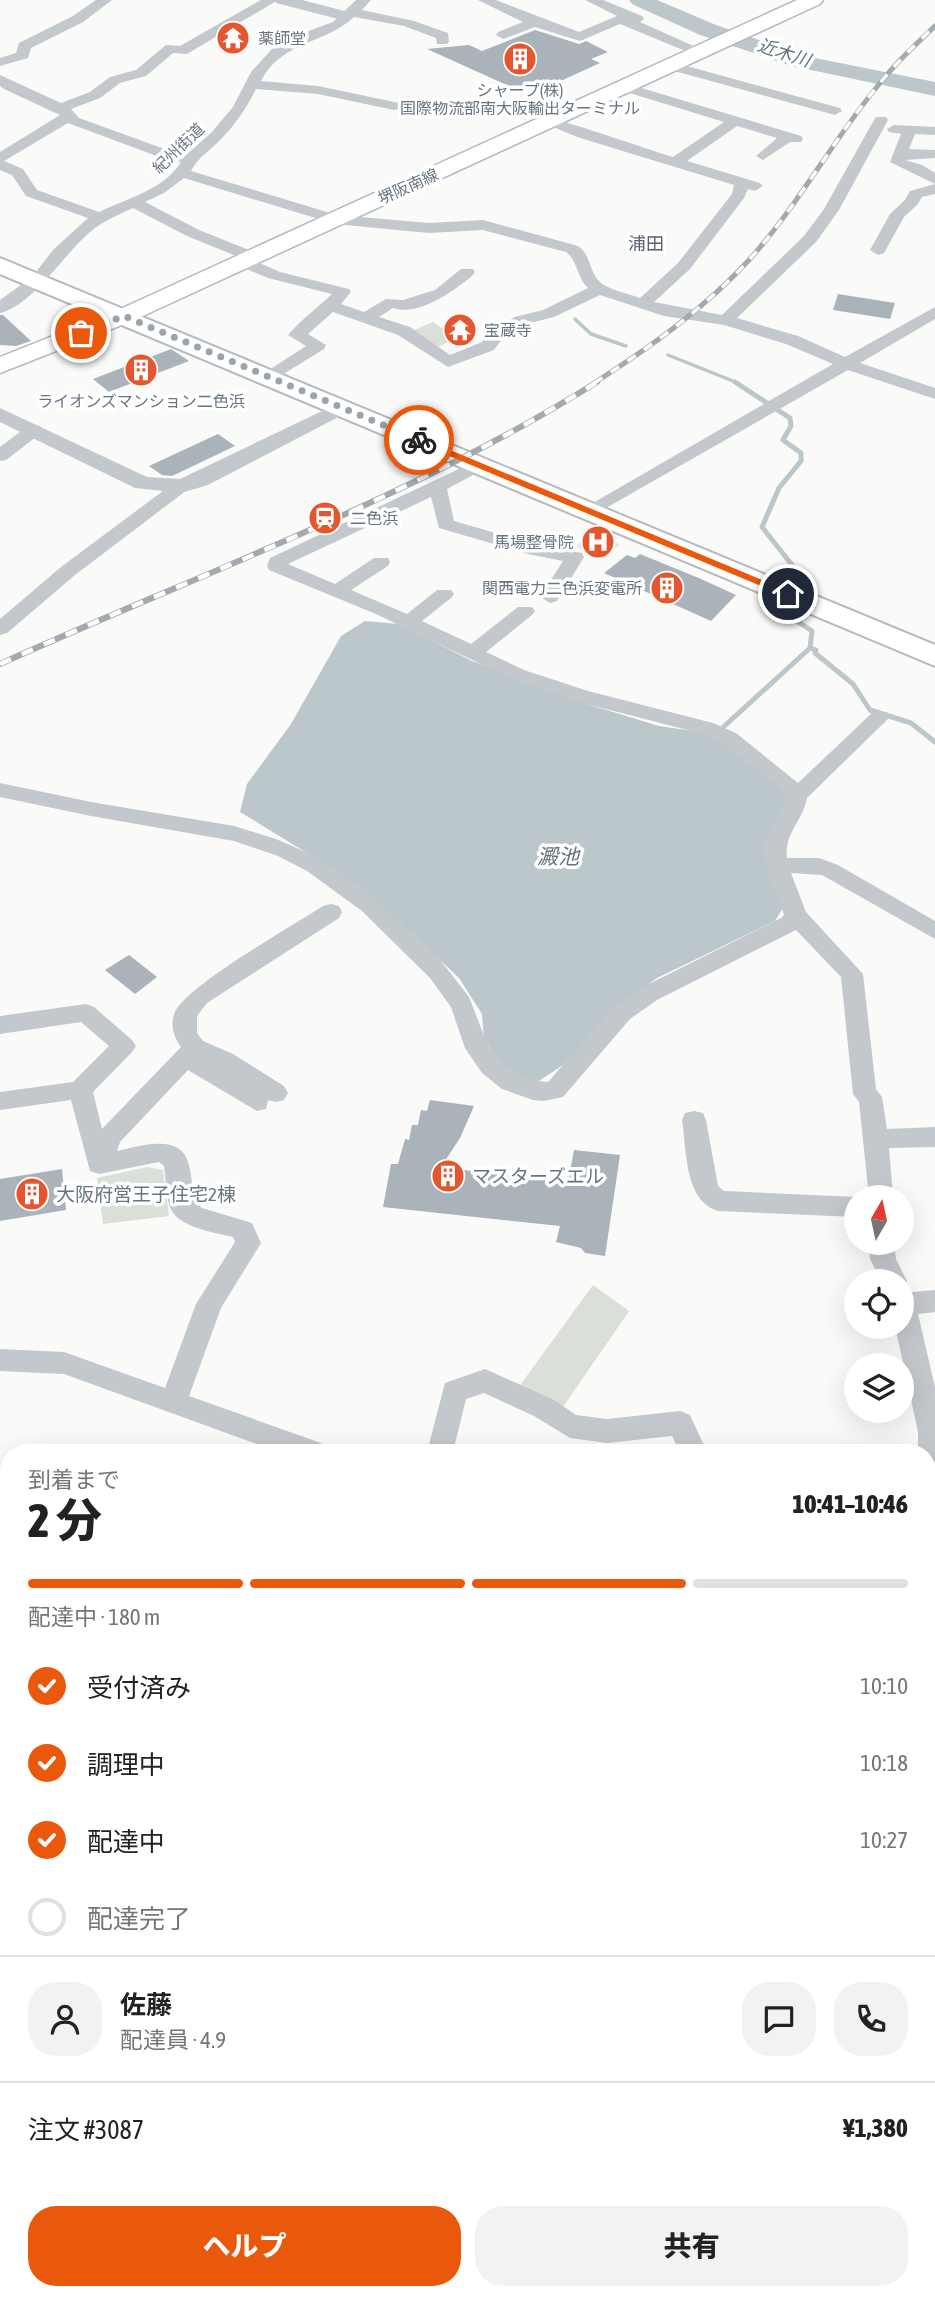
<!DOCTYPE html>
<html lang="ja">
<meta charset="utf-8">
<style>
body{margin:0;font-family:"Asap Condensed","Noto Sans JP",sans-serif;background:#f2f2f2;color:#222;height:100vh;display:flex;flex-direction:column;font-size:26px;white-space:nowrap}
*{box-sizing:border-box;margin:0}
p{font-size:23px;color:#767676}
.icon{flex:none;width:38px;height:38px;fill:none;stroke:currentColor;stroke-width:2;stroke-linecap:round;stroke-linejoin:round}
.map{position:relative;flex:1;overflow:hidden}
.side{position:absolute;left:0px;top:1444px;width:936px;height:856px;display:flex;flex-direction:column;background:#fff;border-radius:28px 28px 0 0;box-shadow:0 7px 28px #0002}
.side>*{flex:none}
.needle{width:46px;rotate:9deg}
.controls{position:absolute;left:844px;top:1185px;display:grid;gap:14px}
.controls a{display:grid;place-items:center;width:70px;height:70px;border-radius:50%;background:#fff;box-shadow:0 7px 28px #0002;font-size:35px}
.pin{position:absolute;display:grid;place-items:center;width:60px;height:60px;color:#fff;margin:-30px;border:4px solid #fff;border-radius:50%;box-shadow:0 2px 7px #0007}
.courier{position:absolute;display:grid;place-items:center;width:70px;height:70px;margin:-35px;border:5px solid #ea580c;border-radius:50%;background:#fff;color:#222;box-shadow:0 2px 9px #0007}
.head em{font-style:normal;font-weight:800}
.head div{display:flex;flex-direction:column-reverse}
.head{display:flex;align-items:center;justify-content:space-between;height:119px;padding:0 28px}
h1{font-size:46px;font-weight:800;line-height:52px}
.bar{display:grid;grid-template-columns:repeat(4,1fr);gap:10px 7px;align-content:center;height:84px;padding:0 28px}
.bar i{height:9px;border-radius:5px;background:#e0e0e0}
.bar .active{background:#ea580c}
.bar p{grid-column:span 4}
.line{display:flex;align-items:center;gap:18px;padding:0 28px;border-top:2px solid #e0e0e0}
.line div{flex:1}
.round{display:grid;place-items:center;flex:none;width:74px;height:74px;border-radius:28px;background:#f2f2f2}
ol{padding:0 28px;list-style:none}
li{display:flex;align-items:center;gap:21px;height:77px}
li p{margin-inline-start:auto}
li .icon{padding:7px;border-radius:50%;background:#ea580c;color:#fff;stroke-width:4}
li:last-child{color:#767676}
li i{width:38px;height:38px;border:4px solid #e0e0e0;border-radius:50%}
.button{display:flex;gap:14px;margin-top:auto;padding:14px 28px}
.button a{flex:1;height:80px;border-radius:28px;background:#ea580c;color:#fff;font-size:28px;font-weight:800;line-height:80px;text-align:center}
.button a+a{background:#f2f2f2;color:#222}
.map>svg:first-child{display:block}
</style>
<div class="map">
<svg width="935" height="2298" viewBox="0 0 935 2298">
<rect width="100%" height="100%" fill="#fafaf8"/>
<polygon fill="#e8e9e9" points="595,529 612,537 610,540 620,544 613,551 603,548 598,552 587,546 583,550 575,547"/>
<g fill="#dadfd7">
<polygon points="433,322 456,338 436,348 412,331"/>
<polygon points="147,1167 163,1170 169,1216 103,1224 97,1178"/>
<polygon points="593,1285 629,1311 563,1407 518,1388"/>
<polygon points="295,2291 358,2291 357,2298 291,2298"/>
</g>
<polygon fill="#bbc7cb" points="365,621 399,624 472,661 587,704 659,726 714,734 783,788 791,800 774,825 784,906 775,921 657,978 620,1005 563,1065 539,1081 519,1082 499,1061 484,1040 482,1014 459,978 417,938 320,861 240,812 247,784 291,724 341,636"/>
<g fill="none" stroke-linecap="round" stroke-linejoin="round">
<g stroke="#bbc7cb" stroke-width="3.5">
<polyline points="575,319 591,334 626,346"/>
<polyline points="668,355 738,383"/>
</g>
<g stroke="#bbc7cb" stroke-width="5">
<polyline points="735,382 790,418 791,426 783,440 801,453 801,461 779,488 762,527 796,570 798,575 791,588"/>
<polyline points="810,648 816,650 815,653 853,684 870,710 911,723 935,742"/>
<polyline points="719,731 810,648 812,631 777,608 782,598"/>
</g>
<polygon fill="#bbc7cb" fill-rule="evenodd" points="629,0 657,0 716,25 805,56 935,82 935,96 792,66 700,35 632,4"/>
</g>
<g fill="#aab3b9">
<polygon points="535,30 579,44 586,41 608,52 591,59 600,63 541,90 531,87 520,91 427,49 469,45 482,51"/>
<polygon points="838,294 895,303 890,319 833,310"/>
<polygon points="0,315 3,315 31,341 16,346 0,345"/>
<polygon points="171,349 189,361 109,392 93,379"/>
<polygon points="218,434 235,446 172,476 162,475 149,466"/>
<polygon points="640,554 701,579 736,595 711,621 604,573 627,555 635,558"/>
<polygon points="129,955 157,977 135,994 105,970"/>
<polygon points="430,1100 474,1106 460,1138 441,1167 568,1183 574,1150 620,1155 605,1256 585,1253 581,1248 556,1242 560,1226 383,1207 391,1164 398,1164 405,1139 409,1140 412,1125 418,1125 421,1110 427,1111"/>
<polygon points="62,1169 66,1210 0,1221 0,1179"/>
</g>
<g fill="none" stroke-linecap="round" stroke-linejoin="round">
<defs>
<polygon id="secondary" points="797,0 823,0 820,4 132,321 0,373 0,357 116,311"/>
<polygon id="primary" points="0,258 935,645 935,666 0,274"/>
<g id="trunk">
<polygon points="935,1809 935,1900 928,1903 928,1812"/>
<polygon points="9,2120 9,2226 0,2229 0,2123"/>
</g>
</defs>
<use href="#secondary" stroke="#b3babf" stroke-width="3"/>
<use href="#primary" stroke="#b5babe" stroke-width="4"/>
<use href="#trunk" stroke="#b4b9bd" stroke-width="4"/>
<g fill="#c3c8cc" fill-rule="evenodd">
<polygon points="96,0 112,0 83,22 31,48 28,58 0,66 0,58 16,53 19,43 73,16"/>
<path d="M261,0H278L187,54L173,53L146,76L120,83L100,98L71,109L79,118L170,151L187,154L211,133L233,107L251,72L272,49L292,37L333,22L356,0H371L362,10L414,21L448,33L449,41L447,44H437L436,38L404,26L354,17C326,44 281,41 261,81L318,86L399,103L401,106L399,109L394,110L318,94L256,89C247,107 236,124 221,139C211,150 198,157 191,171L337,215L429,223L483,220L578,246C590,254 589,269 598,280C607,290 627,293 640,298L678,263L732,194L734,185L577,137L546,124L544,121L546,118C553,116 656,152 673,157L724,122L620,90V84L625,83L801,136L803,139L801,142H790L763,160L756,156L777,138L737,126L687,161L760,183L763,186L755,191L748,189L744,198L690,269L654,302L722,315L804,236L824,209L874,120L876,117H886L888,120L839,210L816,242L737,318L798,336L845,357L935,307V319L860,363L935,388V399L848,370L592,516L586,515L583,511L586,507L833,364L786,344L724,325L664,316L600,295L554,317L526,324L502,339L494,350L448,367L398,335L333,312L308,334L326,345L324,349L269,383L263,382L260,378L263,374L306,346L288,335C300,321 318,307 332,294L268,278L237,265L235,262L241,258L187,236L133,208C118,215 103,221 90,232C64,254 33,305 0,313V300L32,277L53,250L88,218L26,196L12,175L0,170V152L60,115L4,89L0,86V75L61,103L90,92L110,77L136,70L166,45L180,46ZM68,123L162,158L181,162C165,189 126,199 99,212L37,190L23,169L4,161ZM184,178L335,224L429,233L483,230L566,252C578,261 577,278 588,288L543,310L515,317L490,331L482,342L450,355L410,327L379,317L393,308C418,317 454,291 473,275L475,272L473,269H461L435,290L403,300L386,299L364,312L341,304L351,292L349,289L280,272L255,261L261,257L259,254L199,230L145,202L164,193Z"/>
<polygon points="478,0 496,0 579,32 617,16 585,0 603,0 642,16 644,19 640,22 707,52 705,55 695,55 620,24 580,41 535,27 503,39 496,35 498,32 523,22"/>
<polygon points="672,62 840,108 842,111 835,115 667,69 667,63"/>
<polygon points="894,125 935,127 935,135 915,134 909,149 935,150 935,158 905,160 922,165 935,173 935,194 922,197 917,205 904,217 884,253 878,255 870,250 890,214 905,200 910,191 935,184 890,162 901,134 889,132 887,129"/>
<polygon points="34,425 40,426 43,430 40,434 6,460 0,461 0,447 28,426"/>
<path d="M478,460L487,465L484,469L447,489L454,521L537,545L582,553L584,557L557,601L550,603L540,597L563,561L528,554L439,528L431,497L288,564L335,584L374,558H388L390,562L388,566L351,590L407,614L437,590H451L454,594L451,598L422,621L471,644L518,607H532L535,611L532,615L486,652L524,670L588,691L713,723L736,733L798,783L873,712H887L890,717L807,798C803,821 784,833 787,858H819L838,865L935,921V939L822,875L791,873L806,912L863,974L876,1089L882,1097L887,1129L935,1127V1147L889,1148L893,1197H869L859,1102L853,1094L841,977L796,930L657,1000L630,1019L563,1097L544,1101L533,1100L502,1089L482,1073L465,1048L451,1007L430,978L362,911L307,871L278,856L234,841L91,816L0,797V783L91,802L234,826L276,839L308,853L364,889L438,957L469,997L488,1046L499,1060L528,1080L548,1082L614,1007L641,988L781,918L784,915C777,893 757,859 767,836C774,822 784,812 786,797L781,789L722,743L699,733L575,701L510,678L376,614L269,570L267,566L270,558Z"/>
<polygon points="181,481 190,486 187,490 75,575 7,633 0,635 0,619 61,567 175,482"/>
<path d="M331,904L339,906L342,912L339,918L207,1003L197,1016V1033L203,1041L233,1054L284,1086L288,1093L284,1100L276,1102L268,1100L266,1109L257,1111L188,1070L120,1142L117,1151C137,1147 179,1132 188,1162C192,1174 192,1189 194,1201L202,1208L252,1223L261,1243L221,1308L189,1396L321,1443L324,1452H279L64,1374L0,1371V1349L64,1352L165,1388L196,1304L235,1242L233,1237C214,1232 176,1228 169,1205C166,1193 166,1178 164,1166L159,1162L99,1174L90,1171L71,1100L0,1110V1092L73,1082L109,1046L81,1022L0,1034V1016L86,1004L94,1007L132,1040L136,1046L132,1052L93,1092L102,1129L181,1047C173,1037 170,1023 175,1012C186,986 294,925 323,906Z"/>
<path d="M694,1111L703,1113L706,1120L718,1186L724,1191L856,1197V1217L718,1211C684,1200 687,1151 682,1120L685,1113Z"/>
<polygon points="868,1242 894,1242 896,1259 907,1281 904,1287 912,1292 935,1290 935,1312 918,1314 935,1387 935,1498 928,1500 928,1452 918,1452 918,1432 895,1326 901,1326 901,1281 881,1281 870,1259"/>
<polygon points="485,1369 554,1400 576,1415 607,1419 680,1411 690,1415 707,1452 680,1452 672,1436 607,1443 570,1438 534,1416 484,1393 466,1399 453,1452 427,1452 445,1383"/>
<rect x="0" y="1601" width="9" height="28"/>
<polygon points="928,1657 935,1660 935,1688 928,1685"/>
<polygon points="9,1863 9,1895 0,1899 0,1867"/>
<polygon points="204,2291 240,2291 237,2298 201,2298"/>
<polygon points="401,2291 437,2291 435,2298 399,2298"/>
<polygon points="525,2291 561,2291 559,2298 523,2298"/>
<polygon points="606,2291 644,2291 647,2298 609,2298"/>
<polygon points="813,2291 849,2291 846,2298 810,2298"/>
</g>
<g fill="#c3c8cc" fill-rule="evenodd">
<polygon points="274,0 302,0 352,13 354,16 346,21 276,3"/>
<polygon points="341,402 348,404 352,408 348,412 208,485 181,493 135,488 0,422 0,408 147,477 180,479"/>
</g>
<use href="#secondary" fill="#fff" fill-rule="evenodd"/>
<use href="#primary" fill="#fff" fill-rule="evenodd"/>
<use href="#trunk" fill="#fff" fill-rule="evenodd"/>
<defs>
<path id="rail-far1" d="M594,383C649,348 704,309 749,260C797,207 831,143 876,88C894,65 914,46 935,26"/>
<path id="rail" d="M0,664C199,574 412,498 597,382"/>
</defs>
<use href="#rail-far1" stroke="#a2aab0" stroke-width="5"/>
<use href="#rail" stroke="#a2aab0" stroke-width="6"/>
<use href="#rail-far1" stroke="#fff" stroke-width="3.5" stroke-dasharray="10" stroke-linecap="butt"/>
<use href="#rail" stroke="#fff" stroke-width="4.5" stroke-dasharray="12" stroke-linecap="butt"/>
</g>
<polygon fill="#ea580c" points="419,437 791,592 792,594 785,596 416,442"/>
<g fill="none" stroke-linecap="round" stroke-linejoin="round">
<polyline stroke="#99a4ac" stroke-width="7" stroke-dasharray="0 12.6" points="81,333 124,316 419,440"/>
</g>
<defs>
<symbol id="temple-disc" viewBox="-11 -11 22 22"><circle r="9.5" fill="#e4572e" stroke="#fff"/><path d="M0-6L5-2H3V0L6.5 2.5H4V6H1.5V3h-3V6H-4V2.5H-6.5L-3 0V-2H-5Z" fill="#fff"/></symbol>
<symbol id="building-disc" viewBox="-11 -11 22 22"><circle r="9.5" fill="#e4572e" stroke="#fff"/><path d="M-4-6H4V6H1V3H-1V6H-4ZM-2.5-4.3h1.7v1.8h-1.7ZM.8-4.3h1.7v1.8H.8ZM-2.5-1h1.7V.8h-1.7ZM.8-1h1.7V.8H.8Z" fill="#fff"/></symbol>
<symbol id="station-disc" viewBox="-11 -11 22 22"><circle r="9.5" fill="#e4572e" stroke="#fff"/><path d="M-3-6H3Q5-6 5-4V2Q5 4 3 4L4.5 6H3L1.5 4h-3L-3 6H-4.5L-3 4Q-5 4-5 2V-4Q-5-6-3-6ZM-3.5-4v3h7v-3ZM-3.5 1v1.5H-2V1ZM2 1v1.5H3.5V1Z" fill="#fff"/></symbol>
<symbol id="hospital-disc" viewBox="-11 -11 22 22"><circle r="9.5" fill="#e4572e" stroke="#fff"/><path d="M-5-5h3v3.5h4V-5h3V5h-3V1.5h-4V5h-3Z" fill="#fff"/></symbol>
</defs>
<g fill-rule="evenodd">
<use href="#temple-disc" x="214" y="19" width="38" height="38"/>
<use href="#building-disc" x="501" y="40" width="38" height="38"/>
<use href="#temple-disc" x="441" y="311" width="38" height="38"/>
<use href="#building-disc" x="122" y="351" width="38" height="38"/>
<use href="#station-disc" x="306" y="499" width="38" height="38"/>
<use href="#hospital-disc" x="579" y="523" width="38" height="38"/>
<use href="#building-disc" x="648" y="569" width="38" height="38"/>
<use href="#building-disc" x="429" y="1157" width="38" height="38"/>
<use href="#building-disc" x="13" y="1175" width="38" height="38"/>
</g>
<g text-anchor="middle" stroke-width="7" stroke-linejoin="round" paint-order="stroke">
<g font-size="16" fill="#657683" stroke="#fff" text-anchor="start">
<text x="258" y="44">薬師堂</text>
<text x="520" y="96" text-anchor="middle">シャープ(株)<tspan x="520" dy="18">国際物流部南大阪輸出ターミナル</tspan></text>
<text x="484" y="336">宝蔵寺</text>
<text x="141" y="407" text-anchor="middle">ライオンズマンション二色浜</text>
<text x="350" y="524">二色浜</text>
<text x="574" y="548" text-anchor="end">馬場整骨院</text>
<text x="642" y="594" text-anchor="end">関西電力二色浜変電所</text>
</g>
<g font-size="16" fill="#657683" stroke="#fff">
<text transform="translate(178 148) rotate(-44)" y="6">紀州街道</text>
<text transform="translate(408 186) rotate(-24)" y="6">堺阪南線</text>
</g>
<g font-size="18" font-style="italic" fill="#60757c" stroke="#fff">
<text transform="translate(784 53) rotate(18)" y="6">近木川</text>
</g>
<g font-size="18" fill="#57646e" stroke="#fff">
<text x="646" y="250">浦田</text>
</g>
<g font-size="19" fill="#657683" stroke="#fff" text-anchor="start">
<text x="472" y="1183">マスターズエル</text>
<text x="56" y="1201">大阪府営王子住宅2棟</text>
</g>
<g font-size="21" font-style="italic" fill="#60757c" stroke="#fff">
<text x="558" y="864">澱池</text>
</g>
</g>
</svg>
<div class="controls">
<a><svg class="needle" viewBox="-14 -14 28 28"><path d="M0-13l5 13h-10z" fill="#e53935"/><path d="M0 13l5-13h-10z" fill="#767676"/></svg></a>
<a><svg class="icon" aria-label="locate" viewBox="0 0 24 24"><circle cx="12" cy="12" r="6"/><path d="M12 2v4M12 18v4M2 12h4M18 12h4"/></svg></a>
<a><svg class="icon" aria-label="layers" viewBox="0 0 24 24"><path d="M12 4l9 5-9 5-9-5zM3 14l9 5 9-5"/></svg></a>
</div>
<div class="pin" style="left:81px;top:333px;background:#ea580c"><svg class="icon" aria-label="bag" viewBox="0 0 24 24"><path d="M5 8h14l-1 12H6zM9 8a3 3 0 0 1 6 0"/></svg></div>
<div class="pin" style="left:788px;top:594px;background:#1f2937"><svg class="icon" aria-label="home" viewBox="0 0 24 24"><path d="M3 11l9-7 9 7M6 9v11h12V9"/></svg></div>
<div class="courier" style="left:419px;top:440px"><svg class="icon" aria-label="bike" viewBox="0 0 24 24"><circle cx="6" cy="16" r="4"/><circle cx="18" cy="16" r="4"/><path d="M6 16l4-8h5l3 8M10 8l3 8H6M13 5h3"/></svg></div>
<section class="side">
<div class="head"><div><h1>2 分</h1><p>到着まで</p></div><em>10:41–10:46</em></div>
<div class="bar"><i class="active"></i><i class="active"></i><i class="active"></i><i></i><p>配達中 · 180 m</p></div>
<ol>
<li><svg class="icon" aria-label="check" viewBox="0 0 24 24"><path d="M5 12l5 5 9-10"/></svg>受付済み<p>10:10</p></li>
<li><svg class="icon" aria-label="check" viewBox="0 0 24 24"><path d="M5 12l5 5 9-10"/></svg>調理中<p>10:18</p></li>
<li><svg class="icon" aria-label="check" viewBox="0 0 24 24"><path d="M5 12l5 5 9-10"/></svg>配達中<p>10:27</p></li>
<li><i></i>配達完了</li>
</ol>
<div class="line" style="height:126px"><a class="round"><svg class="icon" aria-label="person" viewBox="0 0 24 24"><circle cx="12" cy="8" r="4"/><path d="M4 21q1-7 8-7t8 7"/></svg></a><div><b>佐藤</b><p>配達員 · 4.9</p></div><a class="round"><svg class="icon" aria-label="chat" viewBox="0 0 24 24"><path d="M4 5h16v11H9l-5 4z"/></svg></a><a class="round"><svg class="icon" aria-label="phone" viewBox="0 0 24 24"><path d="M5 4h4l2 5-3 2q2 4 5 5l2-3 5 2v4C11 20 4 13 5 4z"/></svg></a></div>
<div class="line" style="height:91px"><div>注文 #3087</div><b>¥1,380</b></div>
<div class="button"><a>ヘルプ</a><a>共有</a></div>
</section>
</div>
